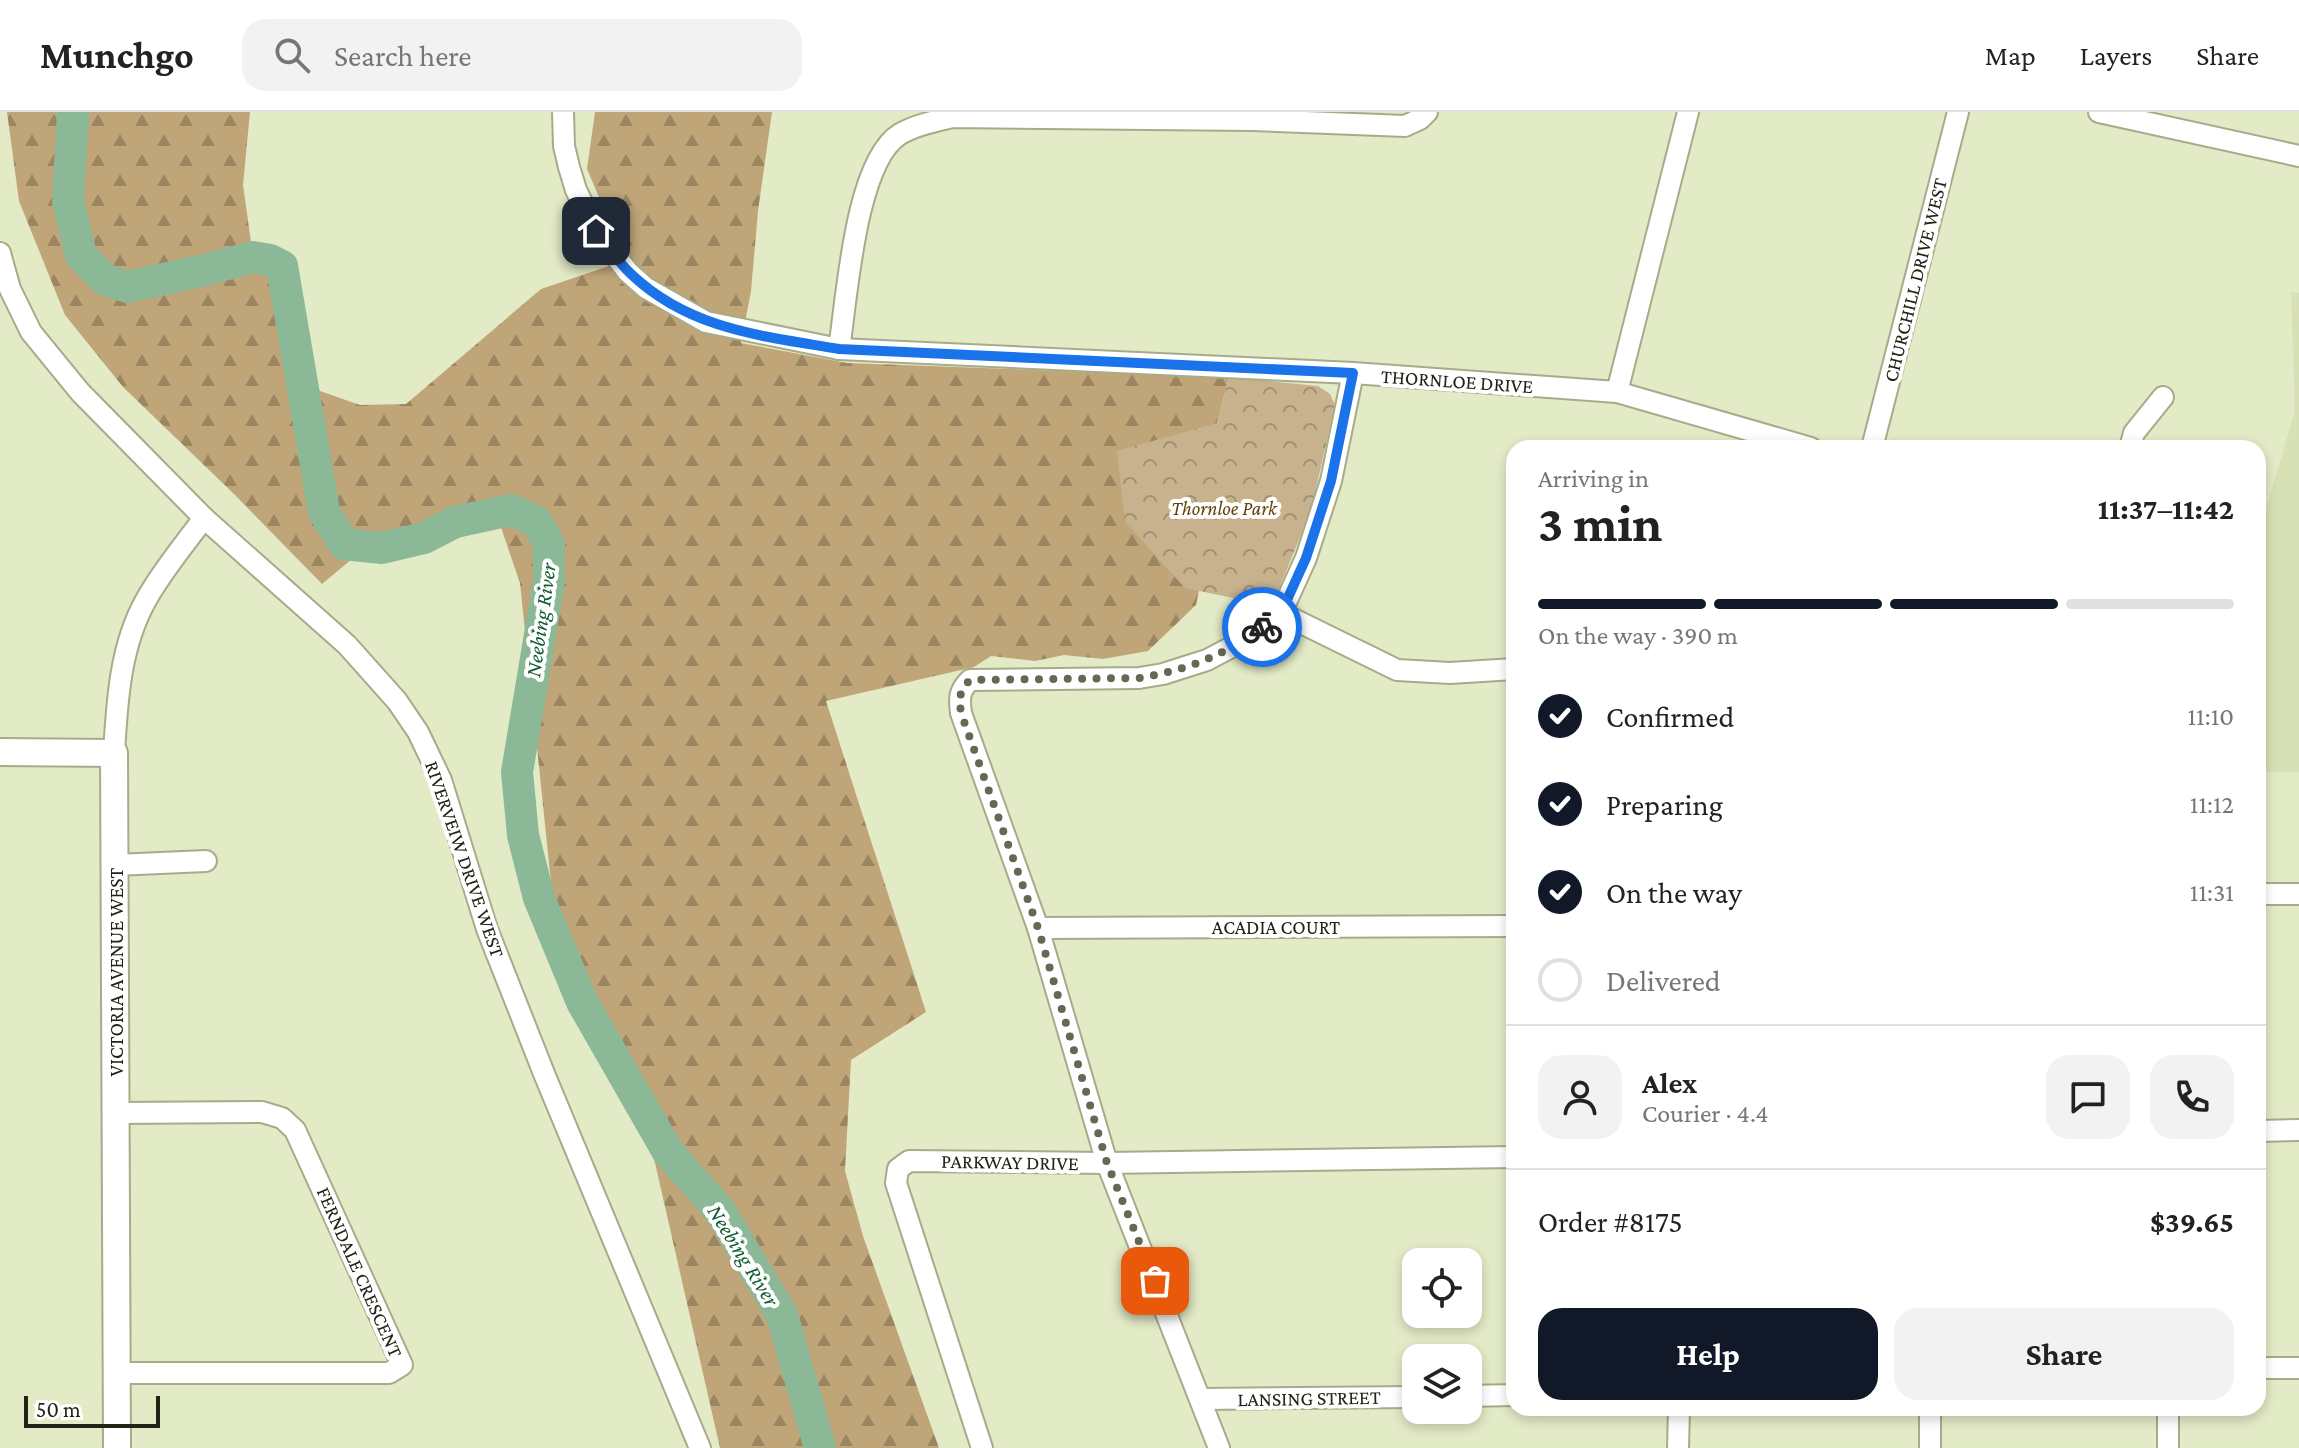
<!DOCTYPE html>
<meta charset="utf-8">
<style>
body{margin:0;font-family:"Crimson Pro",serif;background:#f2f2f2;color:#222;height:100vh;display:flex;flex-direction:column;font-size:30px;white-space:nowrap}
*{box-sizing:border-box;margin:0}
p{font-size:26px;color:#767676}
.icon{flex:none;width:44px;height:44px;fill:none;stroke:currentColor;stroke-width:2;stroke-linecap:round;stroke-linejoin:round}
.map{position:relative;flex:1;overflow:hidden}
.details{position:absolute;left:1506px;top:328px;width:760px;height:976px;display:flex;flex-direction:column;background:#fff;border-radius:24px;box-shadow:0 4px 12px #0003}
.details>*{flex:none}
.fabs{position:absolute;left:1402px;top:1136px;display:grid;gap:16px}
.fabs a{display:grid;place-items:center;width:80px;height:80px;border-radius:16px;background:#fff;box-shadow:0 4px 12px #0003;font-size:40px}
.scale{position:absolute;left:24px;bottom:20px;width:136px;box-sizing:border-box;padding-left:8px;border:4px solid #212315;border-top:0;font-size:22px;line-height:28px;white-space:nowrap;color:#212315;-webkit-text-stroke:6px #fff;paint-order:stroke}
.pin{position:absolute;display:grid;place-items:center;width:68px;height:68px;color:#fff;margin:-34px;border-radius:16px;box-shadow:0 4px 12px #0006}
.courier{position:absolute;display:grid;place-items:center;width:80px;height:80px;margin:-40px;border:6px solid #1a73e8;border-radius:50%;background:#fff;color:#222;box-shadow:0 2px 10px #0007}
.overview em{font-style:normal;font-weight:700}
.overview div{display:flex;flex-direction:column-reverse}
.overview{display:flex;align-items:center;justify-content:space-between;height:136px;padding:0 32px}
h1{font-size:52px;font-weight:700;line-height:60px}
.bar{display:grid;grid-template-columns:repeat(4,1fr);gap:12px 8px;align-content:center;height:96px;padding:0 32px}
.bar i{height:10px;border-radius:6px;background:#e0e0e0}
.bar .current{background:#111827}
.bar p{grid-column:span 4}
.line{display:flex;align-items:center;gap:20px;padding:0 32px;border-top:2px solid #e0e0e0}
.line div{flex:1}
.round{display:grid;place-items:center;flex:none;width:84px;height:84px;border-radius:24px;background:#f2f2f2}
ol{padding:0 32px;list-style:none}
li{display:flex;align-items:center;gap:24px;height:88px}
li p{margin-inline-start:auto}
li .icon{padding:8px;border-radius:50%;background:#111827;color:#fff;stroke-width:4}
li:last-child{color:#767676}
li i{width:44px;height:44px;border:4px solid #e0e0e0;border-radius:50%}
.cta{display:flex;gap:16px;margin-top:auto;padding:16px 32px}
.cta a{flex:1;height:92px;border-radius:24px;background:#111827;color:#fff;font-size:32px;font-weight:700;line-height:92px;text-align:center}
.cta a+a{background:#f2f2f2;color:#222}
header{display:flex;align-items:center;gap:48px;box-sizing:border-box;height:112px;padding:0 40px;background:#fff;border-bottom:2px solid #e0e0e0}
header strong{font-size:38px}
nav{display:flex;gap:44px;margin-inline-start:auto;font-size:28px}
.search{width:560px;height:72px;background:#f2f2f2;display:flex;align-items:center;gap:20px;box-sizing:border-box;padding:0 28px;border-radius:24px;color:#767676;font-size:30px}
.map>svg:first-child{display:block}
</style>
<header>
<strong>Munchgo</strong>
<div class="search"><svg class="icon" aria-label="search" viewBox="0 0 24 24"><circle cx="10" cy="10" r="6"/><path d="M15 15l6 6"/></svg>Search here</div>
<nav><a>Map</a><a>Layers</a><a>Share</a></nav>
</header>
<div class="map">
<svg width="2299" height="1336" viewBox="0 0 2299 1336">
<defs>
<pattern id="forest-firs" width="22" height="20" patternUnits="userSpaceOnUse" patternTransform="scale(2)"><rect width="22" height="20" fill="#c0a579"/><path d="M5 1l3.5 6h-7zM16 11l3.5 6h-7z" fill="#9c8662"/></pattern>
<pattern id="park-crowns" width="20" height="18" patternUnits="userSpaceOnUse" patternTransform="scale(2)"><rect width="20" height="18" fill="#c8b28e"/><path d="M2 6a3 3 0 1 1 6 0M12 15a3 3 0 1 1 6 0" fill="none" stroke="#a29073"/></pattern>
</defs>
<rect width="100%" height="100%" fill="#e3eac6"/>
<polygon fill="#d8e0b5" points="2291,180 2299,181 2299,660 2258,660 2258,424 2295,299"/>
<polygon fill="url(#forest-firs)" points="7,0 250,0 243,73 253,144 288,145 305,258 320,279 360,293 406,292 541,177 609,154 608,106 587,57 595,0 772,0 758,99 751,179 741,231 847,251 1229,265 1217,311 1202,464 1196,493 1148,539 1103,547 1064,543 1035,549 991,544 974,555 826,589 926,900 851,948 845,1059 863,1124 939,1336 720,1336 640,985 552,780 520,471 497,404 453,402 424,419 383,421 322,472 235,383 123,275 65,203 19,89"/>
<polygon fill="url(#park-crowns)" points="1229,265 1318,274 1330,282 1335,293 1311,398 1272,494 1185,476 1125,410 1117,339 1217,311"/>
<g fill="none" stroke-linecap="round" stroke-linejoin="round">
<polyline stroke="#8bb897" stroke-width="32" points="73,0 68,89 81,143 104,167 127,175 205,158 253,145 270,148 282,154 324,400 344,432 382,436 424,426 455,410 511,398 536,409 549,432 549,469 517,660 523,723 539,786 582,890 668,1040 720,1099 782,1203 820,1336"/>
<defs>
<g id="minor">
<polyline points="563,0 564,34 569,55 576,78 596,119 628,160 646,176 706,210 839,237 1353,261 1617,280 1811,336"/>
<polyline points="2099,0 2299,44"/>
<polyline points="0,141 10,177 31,220 80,280 204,406 347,533 397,589 418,620 441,668 487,817 545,964 700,1336"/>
<path d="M839,237C847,186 855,50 900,22C916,13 935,9 953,5L1253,8L1405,14L1420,7L1427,0"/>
<polyline points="1617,280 1688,0"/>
<polyline points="1872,336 1958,0"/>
<polyline points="2130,336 2134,321 2163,285"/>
<polyline points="1281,501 1397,558 1450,561 1514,557"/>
<path d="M114,641C117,590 120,534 146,488C162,459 184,433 204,406"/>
<polyline points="115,753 206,749"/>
<polyline points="2258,782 2299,782"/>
<polyline points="1038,816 1514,814"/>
<polyline points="117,1001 262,1000 282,1006 295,1018 402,1253 389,1261 117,1261"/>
<polyline points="2258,1019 2299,1018"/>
<polyline points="2258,1256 2299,1256"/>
<polyline points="1468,1284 1514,1283"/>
<polyline points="1202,1287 1416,1285"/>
<polyline points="1930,1296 1930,1336"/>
<polyline points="982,1336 896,1071 898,1057 909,1049 1107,1051 1514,1045"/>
<path d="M1219,1336L1107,1051L1038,816L961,601C959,586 959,579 970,568L1139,566L1163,562L1207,548L1243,529L1281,501L1306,446L1331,369L1353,261"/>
<polyline points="1678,1336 1679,1296"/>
<polyline points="2168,1336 2168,1296"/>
</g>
<polyline id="tertiary" points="0,640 114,641 117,1336"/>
</defs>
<use href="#minor" stroke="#a6ac89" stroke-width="24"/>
<use href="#tertiary" stroke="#a6ac89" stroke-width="30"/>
<use href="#minor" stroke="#fff" stroke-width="20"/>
<use href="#tertiary" stroke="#fff" stroke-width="26"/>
</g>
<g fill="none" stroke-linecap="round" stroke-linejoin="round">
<path stroke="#656953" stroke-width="8" stroke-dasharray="0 14.4" d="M1155,1169L1107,1051L1038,816L961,601C959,586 959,579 970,568L1139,566C1184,559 1226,543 1262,515"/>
<path stroke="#1a73e8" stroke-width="10" d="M596,119C607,133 618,150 631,162C690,218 763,224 839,237L1353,261L1331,369L1306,446L1281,501L1262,515"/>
</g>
<g text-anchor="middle" stroke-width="8" stroke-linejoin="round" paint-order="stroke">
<g font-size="20" fill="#212315" stroke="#fff">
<text transform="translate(1915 168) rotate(-76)" y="7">CHURCHILL DRIVE WEST</text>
<text transform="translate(1457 269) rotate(4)" y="7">THORNLOE DRIVE</text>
<text transform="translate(465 747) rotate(71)" y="7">RIVERVEIW DRIVE WEST</text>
<text x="1276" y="822">ACADIA COURT</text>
<text transform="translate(116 860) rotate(-90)" y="7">VICTORIA AVENUE WEST</text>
<text transform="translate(1010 1050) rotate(1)" y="7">PARKWAY DRIVE</text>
<text transform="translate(360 1160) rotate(66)" y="7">FERNDALE CRESCENT</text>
<text transform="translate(1309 1286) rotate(-1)" y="7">LANSING STREET</text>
</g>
<g font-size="20" font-style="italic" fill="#60440d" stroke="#fff">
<text x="1224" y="403">Thornloe Park</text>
</g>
<g font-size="22" font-style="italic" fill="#125b32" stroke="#fff">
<text transform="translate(540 508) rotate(-82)" y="8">Neebing River</text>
<text transform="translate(744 1143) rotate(58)" y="8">Neebing River</text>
</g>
</g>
</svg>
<div class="fabs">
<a><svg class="icon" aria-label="locate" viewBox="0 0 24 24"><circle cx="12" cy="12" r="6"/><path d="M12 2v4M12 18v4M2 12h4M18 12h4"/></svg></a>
<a><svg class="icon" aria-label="layers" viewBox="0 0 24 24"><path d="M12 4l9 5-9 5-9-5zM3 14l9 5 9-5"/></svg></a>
</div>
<div class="scale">50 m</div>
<div class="pin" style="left:1155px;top:1169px;background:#ea580c"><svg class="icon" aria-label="bag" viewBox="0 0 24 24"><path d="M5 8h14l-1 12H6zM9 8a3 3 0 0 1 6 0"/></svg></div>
<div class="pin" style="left:596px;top:119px;background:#1f2937"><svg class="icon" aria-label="home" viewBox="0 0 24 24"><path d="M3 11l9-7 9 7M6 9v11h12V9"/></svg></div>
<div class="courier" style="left:1262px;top:515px"><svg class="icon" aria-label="bike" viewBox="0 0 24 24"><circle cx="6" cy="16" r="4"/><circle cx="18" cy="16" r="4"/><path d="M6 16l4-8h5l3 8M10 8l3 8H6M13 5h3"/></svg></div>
<section class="details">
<div class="overview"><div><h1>3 min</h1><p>Arriving in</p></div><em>11:37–11:42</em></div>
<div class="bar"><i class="current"></i><i class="current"></i><i class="current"></i><i></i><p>On the way · 390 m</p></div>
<ol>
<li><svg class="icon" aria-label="check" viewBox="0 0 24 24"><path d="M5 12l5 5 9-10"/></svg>Confirmed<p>11:10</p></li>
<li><svg class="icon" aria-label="check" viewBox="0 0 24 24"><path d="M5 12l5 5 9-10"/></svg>Preparing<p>11:12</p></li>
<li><svg class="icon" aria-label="check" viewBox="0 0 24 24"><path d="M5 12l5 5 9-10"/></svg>On the way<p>11:31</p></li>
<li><i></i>Delivered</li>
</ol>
<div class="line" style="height:144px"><a class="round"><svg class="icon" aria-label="person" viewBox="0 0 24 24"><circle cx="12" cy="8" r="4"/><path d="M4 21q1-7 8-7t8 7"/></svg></a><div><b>Alex</b><p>Courier · 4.4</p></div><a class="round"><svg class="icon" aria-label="chat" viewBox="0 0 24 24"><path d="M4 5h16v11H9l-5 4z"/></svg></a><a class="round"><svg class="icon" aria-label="phone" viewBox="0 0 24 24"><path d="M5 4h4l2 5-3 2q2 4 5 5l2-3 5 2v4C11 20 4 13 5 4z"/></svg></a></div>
<div class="line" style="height:104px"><div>Order #8175</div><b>$39.65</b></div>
<div class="cta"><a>Help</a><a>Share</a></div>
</section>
</div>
